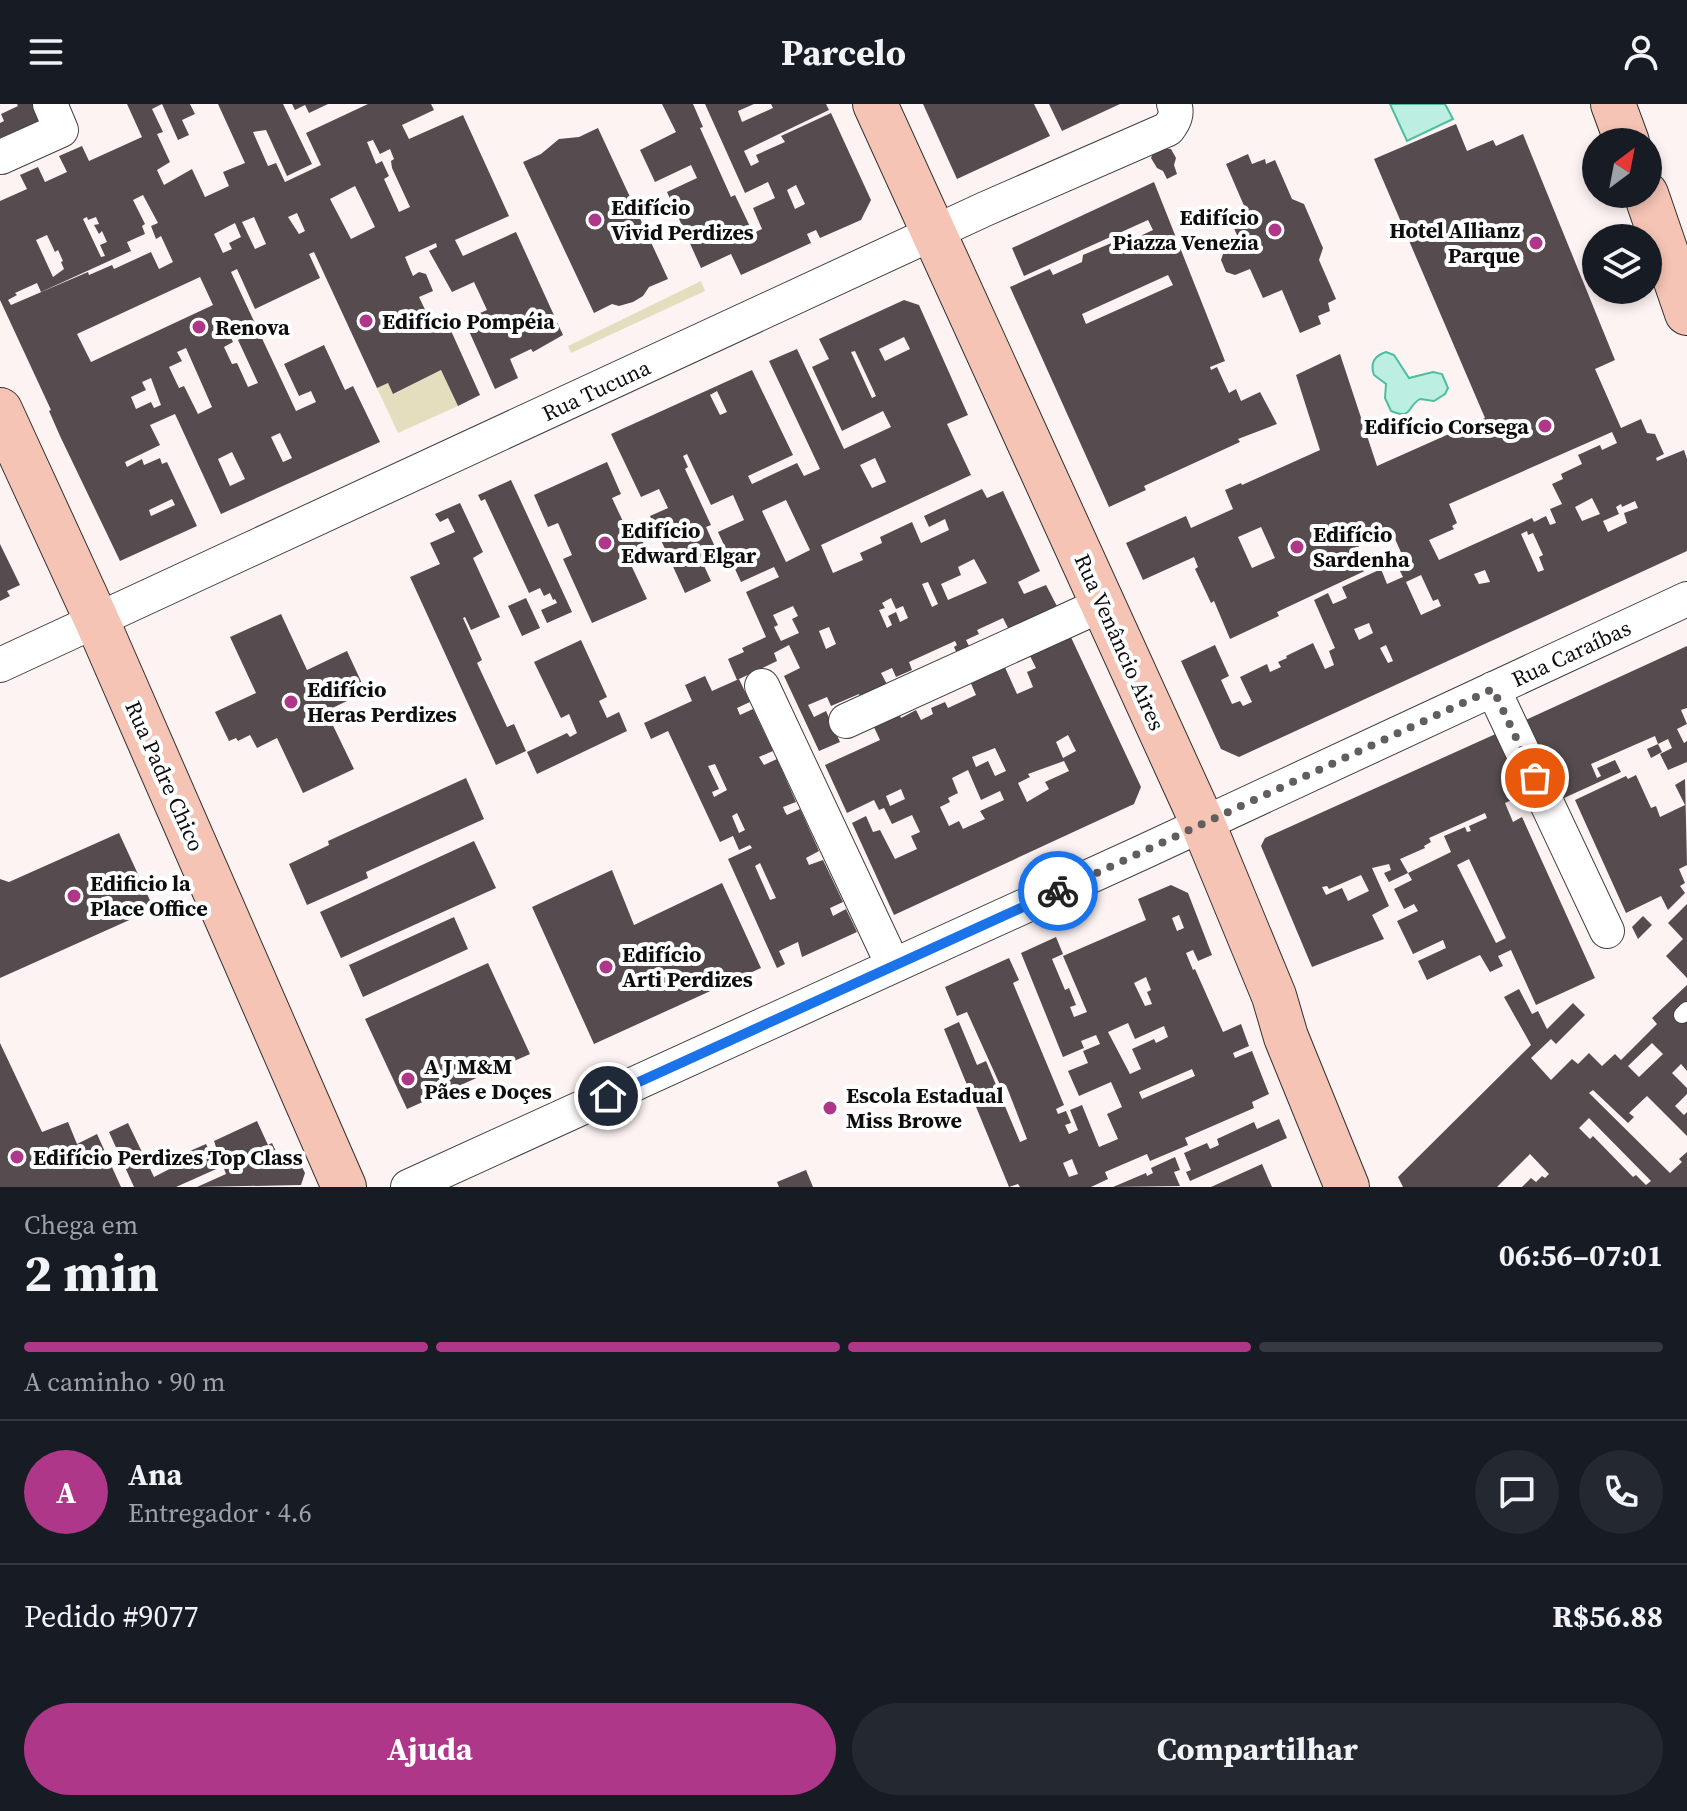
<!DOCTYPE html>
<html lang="pt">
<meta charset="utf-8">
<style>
body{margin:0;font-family:"Source Serif 4",serif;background:#242831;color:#f1f3f6;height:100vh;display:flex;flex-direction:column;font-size:30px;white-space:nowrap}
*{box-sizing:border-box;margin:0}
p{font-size:26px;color:#9ea1a6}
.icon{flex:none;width:44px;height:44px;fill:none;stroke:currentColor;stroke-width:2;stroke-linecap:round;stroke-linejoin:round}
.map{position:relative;height:1083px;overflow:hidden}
.details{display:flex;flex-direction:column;background:#171b24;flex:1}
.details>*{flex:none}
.needle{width:52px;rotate:32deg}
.fabs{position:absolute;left:1582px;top:24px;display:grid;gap:16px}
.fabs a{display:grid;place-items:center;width:80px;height:80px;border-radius:50%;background:#171b24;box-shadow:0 4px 12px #0003;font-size:40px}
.pin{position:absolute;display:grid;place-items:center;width:68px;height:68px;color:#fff;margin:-34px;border:4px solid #fff;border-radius:50%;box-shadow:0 2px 8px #0007}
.courier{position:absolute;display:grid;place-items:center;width:80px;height:80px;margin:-40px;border:6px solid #1a73e8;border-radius:50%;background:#fff;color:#222;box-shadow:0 2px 10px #0007}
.headline em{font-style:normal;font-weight:700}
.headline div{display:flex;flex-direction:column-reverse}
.headline{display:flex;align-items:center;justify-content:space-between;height:136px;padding:0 24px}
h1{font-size:52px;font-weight:700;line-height:60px}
.bar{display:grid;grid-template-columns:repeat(4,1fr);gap:12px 8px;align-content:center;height:96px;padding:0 24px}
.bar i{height:10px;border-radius:6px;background:#363941}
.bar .on{background:#ae378a}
.bar p{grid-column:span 4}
.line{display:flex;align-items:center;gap:20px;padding:0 24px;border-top:2px solid #363941}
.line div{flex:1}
.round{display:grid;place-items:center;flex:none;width:84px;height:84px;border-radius:42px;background:#242831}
.action{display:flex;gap:16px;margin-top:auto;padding:16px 24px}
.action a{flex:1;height:92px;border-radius:48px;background:#ae378a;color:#fff;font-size:32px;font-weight:700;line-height:92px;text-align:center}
.action a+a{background:#242831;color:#f1f3f6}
header{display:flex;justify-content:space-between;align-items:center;height:104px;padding:0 24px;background:#171b24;font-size:36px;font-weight:700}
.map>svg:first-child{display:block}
</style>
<header><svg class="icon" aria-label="menu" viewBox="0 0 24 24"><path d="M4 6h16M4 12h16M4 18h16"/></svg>Parcelo<svg class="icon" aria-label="person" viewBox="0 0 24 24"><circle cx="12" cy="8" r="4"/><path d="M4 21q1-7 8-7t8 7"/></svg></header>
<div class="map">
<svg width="1687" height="1083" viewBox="0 0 1687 1083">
<rect width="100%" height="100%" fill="#fdf3f2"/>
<g fill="#e4debf">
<polygon points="701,177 705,187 571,249 568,242"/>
<polygon points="441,266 458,302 398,329 377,284 388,279 394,290"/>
</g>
<g fill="#bcefe1" stroke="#4cbda0" stroke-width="2">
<polygon points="1390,0 1445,0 1453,15 1407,37"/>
<path d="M1386,248L1394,251L1409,274L1433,268L1442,270L1448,284L1445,290L1434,297L1420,295C1406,303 1413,316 1391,307L1385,294L1386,280L1374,271C1370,259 1374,252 1386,248Z"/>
</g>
<g fill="#564c4f" fill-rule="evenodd">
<polygon points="17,0 41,0 47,14 0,34 0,19 4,17 1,10 18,2"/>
<path d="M127,0H190L195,10L182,16L189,31L178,36L162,0L152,5L163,28L157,30L170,58L157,66L164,81L192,65L205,93L229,82L223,68L245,59L218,0H283L312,60L287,72L266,26L253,28L268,62L276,59L285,78L321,61L306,29L368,0H431L434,6L402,21L409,35L463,11L509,112L455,136L463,152L516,128L563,231L533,248L531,245L510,255L518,274L495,285L464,216L487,206L474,178L452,188L429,147L437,143L436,139L405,153L413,172L419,168L426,170L433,187L419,193L430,216L443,209L480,291L458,302L441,266L393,290L388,279L377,284L314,148L309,150L320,174L255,205L237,165L231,168L296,307L316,298L311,287L299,292L284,260L324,241L345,286L353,282L380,338L221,410L175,310L150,321L160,341L125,358L127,363L142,355L144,361L160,354L162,360L167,358L197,422L120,457L60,332L49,307L51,306L0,196V97L27,85L20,71L38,63L45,78L67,68L59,52L82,42L89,57L142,33ZM373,36L380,50L390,45L394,55L391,57L392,64L410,103L399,108L384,75L389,72L382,57L376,60L367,38ZM355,82L375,123L351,135L330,95ZM143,91L158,119L151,122L156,135L161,132L173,158L159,165L151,148L114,165L112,161L89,171L88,168L11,201L8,196L17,191L15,189L37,179L41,188L131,147L127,138L145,130L142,122L145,120L133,96ZM297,109L305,127L299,130L288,113ZM87,113L88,116L96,113L99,120L94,121L99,130L102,127L107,138L100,141L105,152L101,153L83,115ZM254,113L266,140L255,145L242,118ZM235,119L241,133L229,139L232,145L223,149L214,130ZM47,131L55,148L58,146L63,157L61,158L64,165L53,173L36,136ZM200,173L213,201L91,258L77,230ZM235,221L242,234L238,236L258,279L248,283L237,259L232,260L224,243L233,238L227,225ZM186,244L212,303L198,310L184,282L179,284L169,263L182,257L177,248ZM151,274L161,301L154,304L151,298L136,305L131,293L146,286L142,278ZM280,329L292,354L283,358L271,333ZM232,348L245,375L230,382L218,355ZM172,395L175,401L151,412L149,406Z"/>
<polygon points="292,0 328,0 309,9 305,1 295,6"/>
<path d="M662,0H693L703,23L700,24L731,93L735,91L753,129L762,125L753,104L775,94L768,78L745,89L705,0H754L738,7L742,18L773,4L771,0H826L829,6L744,47L751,62L759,58L756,51L785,38L781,32L831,9L871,96L861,116L820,134L816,126L807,130L811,139L741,171L731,150L701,164L667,88L697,74L691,61L655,78L640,46L676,28ZM796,81L805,100L795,105L787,86Z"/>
<polygon points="923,0 1034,0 1050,32 957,75"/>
<polygon points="1049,0 1120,0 1062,27"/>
<path d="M1456,20L1467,47L1493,36L1496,42L1523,30L1615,256L1595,265L1621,324L1641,315L1647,329L1655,330L1664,350L1656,354L1657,357L1684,346L1687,355V447L1239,653L1221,645L1181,557L1215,541L1229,572L1221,576L1232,600L1240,597L1243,602L1252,598L1240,573L1267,560L1270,568L1281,563L1278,558L1287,554L1286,552L1313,539L1325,565L1334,561L1329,547L1335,544L1314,496L1328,489L1333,500L1347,494L1342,483L1381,465L1387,480L1403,473L1396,459L1404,455L1391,426L1358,441L1369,465L1277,508L1279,512L1230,535L1214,497L1211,499L1195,465L1198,463L1194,453L1143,476L1126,439L1186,412L1191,424L1233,405L1225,386L1241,379L1242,381L1320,346L1296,271L1340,250L1377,362L1485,314L1374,55ZM1612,328L1617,339L1602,346L1600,341L1578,351L1582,360L1561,370L1563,375L1552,380L1562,400L1550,405L1556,419L1550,421L1546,412L1534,418L1532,414L1439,456L1429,436L1454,425L1452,422L1457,419L1449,400ZM1592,394L1600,410L1582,417L1575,403ZM1635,397L1638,404L1624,409L1627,419L1608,428L1603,417L1619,410L1616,403L1621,400L1622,403ZM1261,423L1275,454L1252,464L1238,433ZM1527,427L1528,431L1533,429L1543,451L1539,453L1544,466L1538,468L1521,430ZM1485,466L1490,478L1479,480L1474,470ZM1421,471L1433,497L1438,495L1441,502L1421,511L1406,478ZM1369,519L1373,529L1359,536L1354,525ZM1386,541L1393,557L1388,559L1380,544Z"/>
<polygon points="598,24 668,175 649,183 643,192 633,198 619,202 612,200 594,209 523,58 541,50 559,35 579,33"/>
<polygon points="1162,44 1171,45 1176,54 1174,61 1177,70 1167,75 1163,67 1157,64 1151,54 1153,49"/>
<polygon points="1248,50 1252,60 1265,55 1266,60 1275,56 1292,95 1304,100 1323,144 1319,156 1336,195 1328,199 1330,207 1318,212 1321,220 1300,229 1282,186 1263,194 1250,165 1235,171 1226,168 1221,156 1224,147 1241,140 1228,111 1245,104 1226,60"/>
<path d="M1154,78L1225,257L1210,263L1211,266L1217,263L1229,289L1236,285L1241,297L1260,288L1277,320L1238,335L1240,338L1144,382L1146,386L1109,403L1010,183L1050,165L1053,171L1082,158L1083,151L1121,135L1123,140L1153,126L1148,116L1024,172L1012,144ZM1168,171L1173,181L1086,220L1082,210Z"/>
<path d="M904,196L919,201L968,311L947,320L971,371L821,441L833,469L863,456L860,449L882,439L880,433L912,418L921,439L949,426L945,415L929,423L924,412L982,385L987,394L1003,387L1040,467L1018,478L1024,490L1046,481L1060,508L1011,530L1003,514L977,526L979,530L966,536L972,548L959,554L954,543L957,541L955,537L909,558L912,566L896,573L892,564L881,569L890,586L863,598L859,590L831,602L827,593L808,601L814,613L826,607L840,638L819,647L784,572L800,564L789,541L774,549L777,557L737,576L728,555L744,548L742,544L766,533L746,488L779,473L774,463L741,478L718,428L744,416L733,391L711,401L687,350L683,352L688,363L685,365L711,421L706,423L716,445L700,453L711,477L685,489L650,412L668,404L659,385L641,393L611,330L752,266L793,351L748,372L752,380L797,359L804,372L820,365L769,257L797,245L844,345L891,323L883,307L842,327L812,263L829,255L819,235ZM904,233L910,245L885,257L879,245ZM855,247L876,292L872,294L851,248ZM717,287L727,308L720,311L710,291ZM875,354L886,378L872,384L860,361ZM786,396L810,446L786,458L762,407ZM974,455L987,479L948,496L941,480L961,471L958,463ZM928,478L938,500L932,503L922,480ZM891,494L896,505L903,502L908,514L900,518L896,508L888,512L892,521L887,524L879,506L885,504L882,499ZM793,502L798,512L792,515L799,529L781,537L774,523L778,521L773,511ZM829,523L836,540L826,545L819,527Z"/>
<polygon points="607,358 621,390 612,394 627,426 636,422 650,454 632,463 647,495 592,519 563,455 572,451 558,419 548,423 534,391"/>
<polygon points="511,376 572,508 547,519 541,506 557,499 555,495 553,496 550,489 544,492 540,484 529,489 485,395 481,397 478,391"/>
<polygon points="460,399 483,448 473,454 500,513 471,526 465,513 463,514 482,556 477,559 507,623 514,620 526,647 496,661 410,473 440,460 430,439 455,428 448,414 440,418 435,410"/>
<polygon points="0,440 20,481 7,487 10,492 0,497"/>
<polygon points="526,494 540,524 522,532 508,502"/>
<polygon points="281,510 307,566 347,547 366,588 326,607 354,665 303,689 277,634 257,644 250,631 238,637 236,634 229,637 215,608 256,589 230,533"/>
<path d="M1069,529L1141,683L1134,700L894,811L852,719L866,712L873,728L880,726L895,755L917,745L911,732L920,728L912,711L892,720L884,704L879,706L874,696L847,709L825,661L880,636L872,619L898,607L901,614L916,606L921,616L933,610L931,604L945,598L948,604L976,591L969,575L1003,559L1017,590L1033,583L1027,568L1036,564L1028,548ZM1068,631L1076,647L1063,654L1056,638ZM995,644L1006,667L995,672L988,657L976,663L972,653ZM1064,657L1069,667L1045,678L1049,685L1027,698L1018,679L1030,673L1028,670ZM968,666L981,696L1000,687L1004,696L980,707L985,715L963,725L959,717L949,722L940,703L950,698L948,694L958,689L952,674ZM901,685L905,695L890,702L886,692Z"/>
<polygon points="581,536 607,593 599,597 607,614 619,608 627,627 537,670 527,648 567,629 570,633 577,629 569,610 561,614 534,558"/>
<polygon points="1687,542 1687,604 1681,606 1687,620 1677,625 1684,639 1687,637 1687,658 1668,666 1660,650 1672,644 1668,635 1658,640 1655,632 1591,660 1597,674 1601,672 1597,664 1615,656 1621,668 1564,694 1552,690 1519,619"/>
<path d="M705,572L712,587L739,575L750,598L737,604L740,611L753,605L773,647L759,653L764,661L777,655L796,698L783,703L785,708L787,711L800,705L819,747L806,754L809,761L823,756L843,798L830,804L833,812L846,805L857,828L802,853L798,838L779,847L785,860L777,864L728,755L752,744L750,741L739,746L733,732L720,738L668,627L651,635L644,619L692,597L685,581ZM715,660L727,686L714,693L712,688L719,685L708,662ZM737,709L745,726L739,729L732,712ZM760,759L776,794L770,796L755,762Z"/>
<path d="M1500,628L1528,689L1505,699L1513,718L1522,713L1595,874L1536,901L1511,846L1498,852L1503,862L1490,868L1480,851L1427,876L1418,857L1446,844L1443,836L1413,850L1397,817L1418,807L1414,800L1404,805L1394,785L1412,776L1408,769L1451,748L1444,732L1465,723L1467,728L1471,727L1469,722L1487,714L1485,709L1429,734L1431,738L1424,742L1425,744L1400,755L1408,769L1389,778L1384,769L1391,766L1389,760L1372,764L1389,802L1372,811L1384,835L1312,863L1261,742L1265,734ZM1469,755L1506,834L1496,839L1457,761ZM1361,771L1369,787L1348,797L1342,784L1326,791L1322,783L1327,782L1329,785Z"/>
<polygon points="1658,640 1662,648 1651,654 1647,645"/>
<polygon points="1636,671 1651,704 1656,702 1660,713 1685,701 1675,681 1685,675 1687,761 1679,765 1685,779 1680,782 1685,789 1668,806 1661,792 1626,809 1575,696 1626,672 1628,675"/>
<polygon points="466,674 484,715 366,768 368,774 307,801 289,760 329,741 328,737"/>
<polygon points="119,729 154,805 0,874 0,775 9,778"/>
<polygon points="474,737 496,784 341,854 320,808"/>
<polygon points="612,766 634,821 722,779 761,864 594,940 532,803"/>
<path d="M1171,781L1188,789L1212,851L1198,857L1193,846L1186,849L1193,866L1195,865L1223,928L1241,920L1249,942L1233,949L1235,954L1252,947L1269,990L1252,998L1254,1004L1185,1034L1188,1041L1150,1057L1147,1050L1105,1068L1108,1075L1091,1083H1020L1018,1080L1009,1083L944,925L959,918L977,961L986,957L1020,1038L1027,1035L1006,981L1001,983L967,908L957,912L945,883L1009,854L1019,876L1013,879L1064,1001L1056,1005L1058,1010L1066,1007L1071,1019L1065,1021L1069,1030L1078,1026L1070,1006L1082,1001L1099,1043L1118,1035L1107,1010L1122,1003L1111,978L1079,992L1068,967L1088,959L1083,947L1100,940L1096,931L1081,937L1084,944L1063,953L1021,849L1056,833L1063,850L1052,855L1065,886L1069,884L1076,901L1070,903L1074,913L1087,908L1063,852L1146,816L1138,795ZM1179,811L1184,824L1177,827L1172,814ZM1146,873L1151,886L1147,888L1152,900L1145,902L1134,879ZM1128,919L1135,935L1164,922L1168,933L1156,939L1154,935L1132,945L1141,965L1130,970L1108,928ZM1192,965L1195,972L1142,995L1139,988ZM1072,1055L1078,1070L1069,1073L1063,1059Z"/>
<polygon points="1687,800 1687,874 1666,852 1683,835 1668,819"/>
<polygon points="1643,812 1652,821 1638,835 1632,823"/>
<polygon points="454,813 468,845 363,893 349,861"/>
<polygon points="488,859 530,950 407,1005 365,915"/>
<path d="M1687,881V967L1681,960L1672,969L1687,984V990L1675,1002L1684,1011L1687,1008V1032L1647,992L1629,1009L1634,1013L1628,1019L1593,986L1589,989L1670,1069L1682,1058L1679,1055L1687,1048V1083H1522L1531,1074L1536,1078L1542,1072L1545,1074L1549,1070L1530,1050L1497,1083H1403L1398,1073L1531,941L1504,893L1519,885L1532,910L1538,907L1547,925L1573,899L1585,911L1556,940L1551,935L1531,954L1551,976L1572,955L1578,960L1589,949L1602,962L1615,950L1621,956L1657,920L1652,914ZM1652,939L1663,950L1639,973L1628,962ZM1589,1014L1651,1077L1646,1081L1636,1071L1633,1073L1593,1032L1590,1035L1579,1024Z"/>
<polygon points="0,939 42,1028 68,1018 77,1040 97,1030 121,1083 0,1083"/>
<polygon points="1279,1015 1287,1034 1190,1077 1186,1068 1191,1066 1184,1049 1207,1039 1210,1045 1219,1041 1217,1035 1254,1018 1257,1025"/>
<polygon points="257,1017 268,1041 272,1039 283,1062 298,1055 305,1069 301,1081 197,1083 226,1070 223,1062 176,1083 134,1083 109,1028 128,1019 154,1073 187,1056 183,1050 206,1040 209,1046 216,1043 214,1037"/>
<polygon points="1175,1053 1180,1066 1174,1068 1180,1082 1113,1083 1146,1069 1147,1072 1153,1069 1151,1064"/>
<polygon points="1262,1060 1272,1083 1211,1083"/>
<polygon points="806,1066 813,1083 779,1083 777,1078"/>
</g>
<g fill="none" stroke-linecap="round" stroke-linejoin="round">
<defs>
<polyline id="lane" points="1682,911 1687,906"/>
<g id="street">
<polyline points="1,53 61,26 50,0"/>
<path d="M0,561L985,105L1168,25C1174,17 1178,10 1174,0"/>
<polyline points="762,582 893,861"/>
<polyline points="1493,585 1607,827"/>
<polyline points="846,617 1103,500"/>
<polyline points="408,1083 1141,749 1687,495"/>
</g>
<g id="secondary">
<polyline points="875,0 1203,720 1274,892 1286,933 1347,1083"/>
<polyline points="1613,0 1627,38"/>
<polyline points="1646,90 1687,209"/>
<polyline points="0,306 97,517 344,1083"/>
</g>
</defs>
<use href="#lane" stroke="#414141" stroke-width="18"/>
<use href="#street" stroke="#414141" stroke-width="36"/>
<use href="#secondary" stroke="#303030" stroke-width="46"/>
<use href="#lane" stroke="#fff" stroke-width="16"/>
<use href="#street" stroke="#fff" stroke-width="34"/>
<use href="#secondary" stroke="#f5c4b5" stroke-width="44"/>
</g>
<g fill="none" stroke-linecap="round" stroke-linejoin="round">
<polyline stroke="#625e5e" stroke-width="8" stroke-dasharray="0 14.4" points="1058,787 1493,585 1535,674"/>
<polyline stroke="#1a73e8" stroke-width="10" points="608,992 1058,787"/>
</g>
<g fill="#ae378a" stroke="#fff" stroke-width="3">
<circle cx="595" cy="116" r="8"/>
<circle cx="1275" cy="126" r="8"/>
<circle cx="1536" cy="139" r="8"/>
<circle cx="366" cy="217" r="8"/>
<circle cx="199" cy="223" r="8"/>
<circle cx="1545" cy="322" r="8"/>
<circle cx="605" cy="439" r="8"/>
<circle cx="1297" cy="443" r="8"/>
<circle cx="291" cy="598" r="8"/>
<circle cx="74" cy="792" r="8"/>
<circle cx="606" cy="863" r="8"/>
<circle cx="408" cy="975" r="8"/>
<circle cx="830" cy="1004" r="8"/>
<circle cx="17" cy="1053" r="8"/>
</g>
<g text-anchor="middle" stroke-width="8" stroke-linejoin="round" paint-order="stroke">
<g font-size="22" font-weight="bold" fill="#0e0e0e" stroke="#fff" text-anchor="start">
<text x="611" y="111">Edifício<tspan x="611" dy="25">Vivid Perdizes</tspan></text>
<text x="1259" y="121" text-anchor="end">Edifício<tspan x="1259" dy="25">Piazza Venezia</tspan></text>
<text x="1520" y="134" text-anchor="end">Hotel Allianz<tspan x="1520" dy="25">Parque</tspan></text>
<text x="382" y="225">Edifício Pompéia</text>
<text x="215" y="231">Renova</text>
<text x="1529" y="330" text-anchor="end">Edifício Corsega</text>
<text x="621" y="434">Edifício<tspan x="621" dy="25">Edward Elgar</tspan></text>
<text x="1313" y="438">Edifício<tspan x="1313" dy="25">Sardenha</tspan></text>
<text x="307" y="593">Edifício<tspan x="307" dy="25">Heras Perdizes</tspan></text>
<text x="90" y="787">Edificio la<tspan x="90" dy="25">Place Office</tspan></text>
<text x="622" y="858">Edifício<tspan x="622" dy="25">Arti Perdizes</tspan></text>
<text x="424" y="970">A J M&amp;M<tspan x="424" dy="25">Pães e Doçes</tspan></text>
<text x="846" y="999">Escola Estadual<tspan x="846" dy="25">Miss Browe</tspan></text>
<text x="33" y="1061">Edifício Perdizes Top Class</text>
</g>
<g font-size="22" fill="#0e0e0e" stroke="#fff">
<text transform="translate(596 286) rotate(-25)" y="8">Rua Tucuna</text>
<text transform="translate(1120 538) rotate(66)" y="8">Rua Venâncio Aires</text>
<text transform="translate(1571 549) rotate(-25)" y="8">Rua Caraíbas</text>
<text transform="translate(165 672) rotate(66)" y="8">Rua Padre Chico</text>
</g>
</g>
</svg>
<div class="fabs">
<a><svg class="needle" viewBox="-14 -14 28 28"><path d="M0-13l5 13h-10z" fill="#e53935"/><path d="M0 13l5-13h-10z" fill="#9ea1a6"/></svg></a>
<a><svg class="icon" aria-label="layers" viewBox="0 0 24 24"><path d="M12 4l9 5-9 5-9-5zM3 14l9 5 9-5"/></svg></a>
</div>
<div class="pin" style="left:1535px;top:674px;background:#ea580c"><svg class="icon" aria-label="bag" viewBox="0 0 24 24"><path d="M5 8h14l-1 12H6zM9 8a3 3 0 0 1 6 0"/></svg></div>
<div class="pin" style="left:608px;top:992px;background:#1f2937"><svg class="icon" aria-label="home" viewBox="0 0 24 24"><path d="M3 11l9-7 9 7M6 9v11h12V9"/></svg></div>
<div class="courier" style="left:1058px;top:787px"><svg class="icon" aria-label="bike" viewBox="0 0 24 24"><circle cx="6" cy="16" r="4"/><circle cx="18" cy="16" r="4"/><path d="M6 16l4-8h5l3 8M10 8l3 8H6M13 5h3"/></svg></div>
</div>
<section class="details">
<div class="headline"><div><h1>2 min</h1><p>Chega em</p></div><em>06:56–07:01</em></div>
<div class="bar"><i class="on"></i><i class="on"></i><i class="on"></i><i></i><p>A caminho · 90 m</p></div>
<div class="line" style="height:144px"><b class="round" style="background:#ae378a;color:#fff">A</b><div><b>Ana</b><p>Entregador · 4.6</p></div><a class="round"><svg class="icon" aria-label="chat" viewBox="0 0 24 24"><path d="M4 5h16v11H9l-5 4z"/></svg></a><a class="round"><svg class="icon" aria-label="phone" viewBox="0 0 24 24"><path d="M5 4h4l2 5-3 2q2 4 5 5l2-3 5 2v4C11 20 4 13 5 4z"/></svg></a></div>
<div class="line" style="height:104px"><div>Pedido #9077</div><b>R$56.88</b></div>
<div class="action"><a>Ajuda</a><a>Compartilhar</a></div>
</section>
